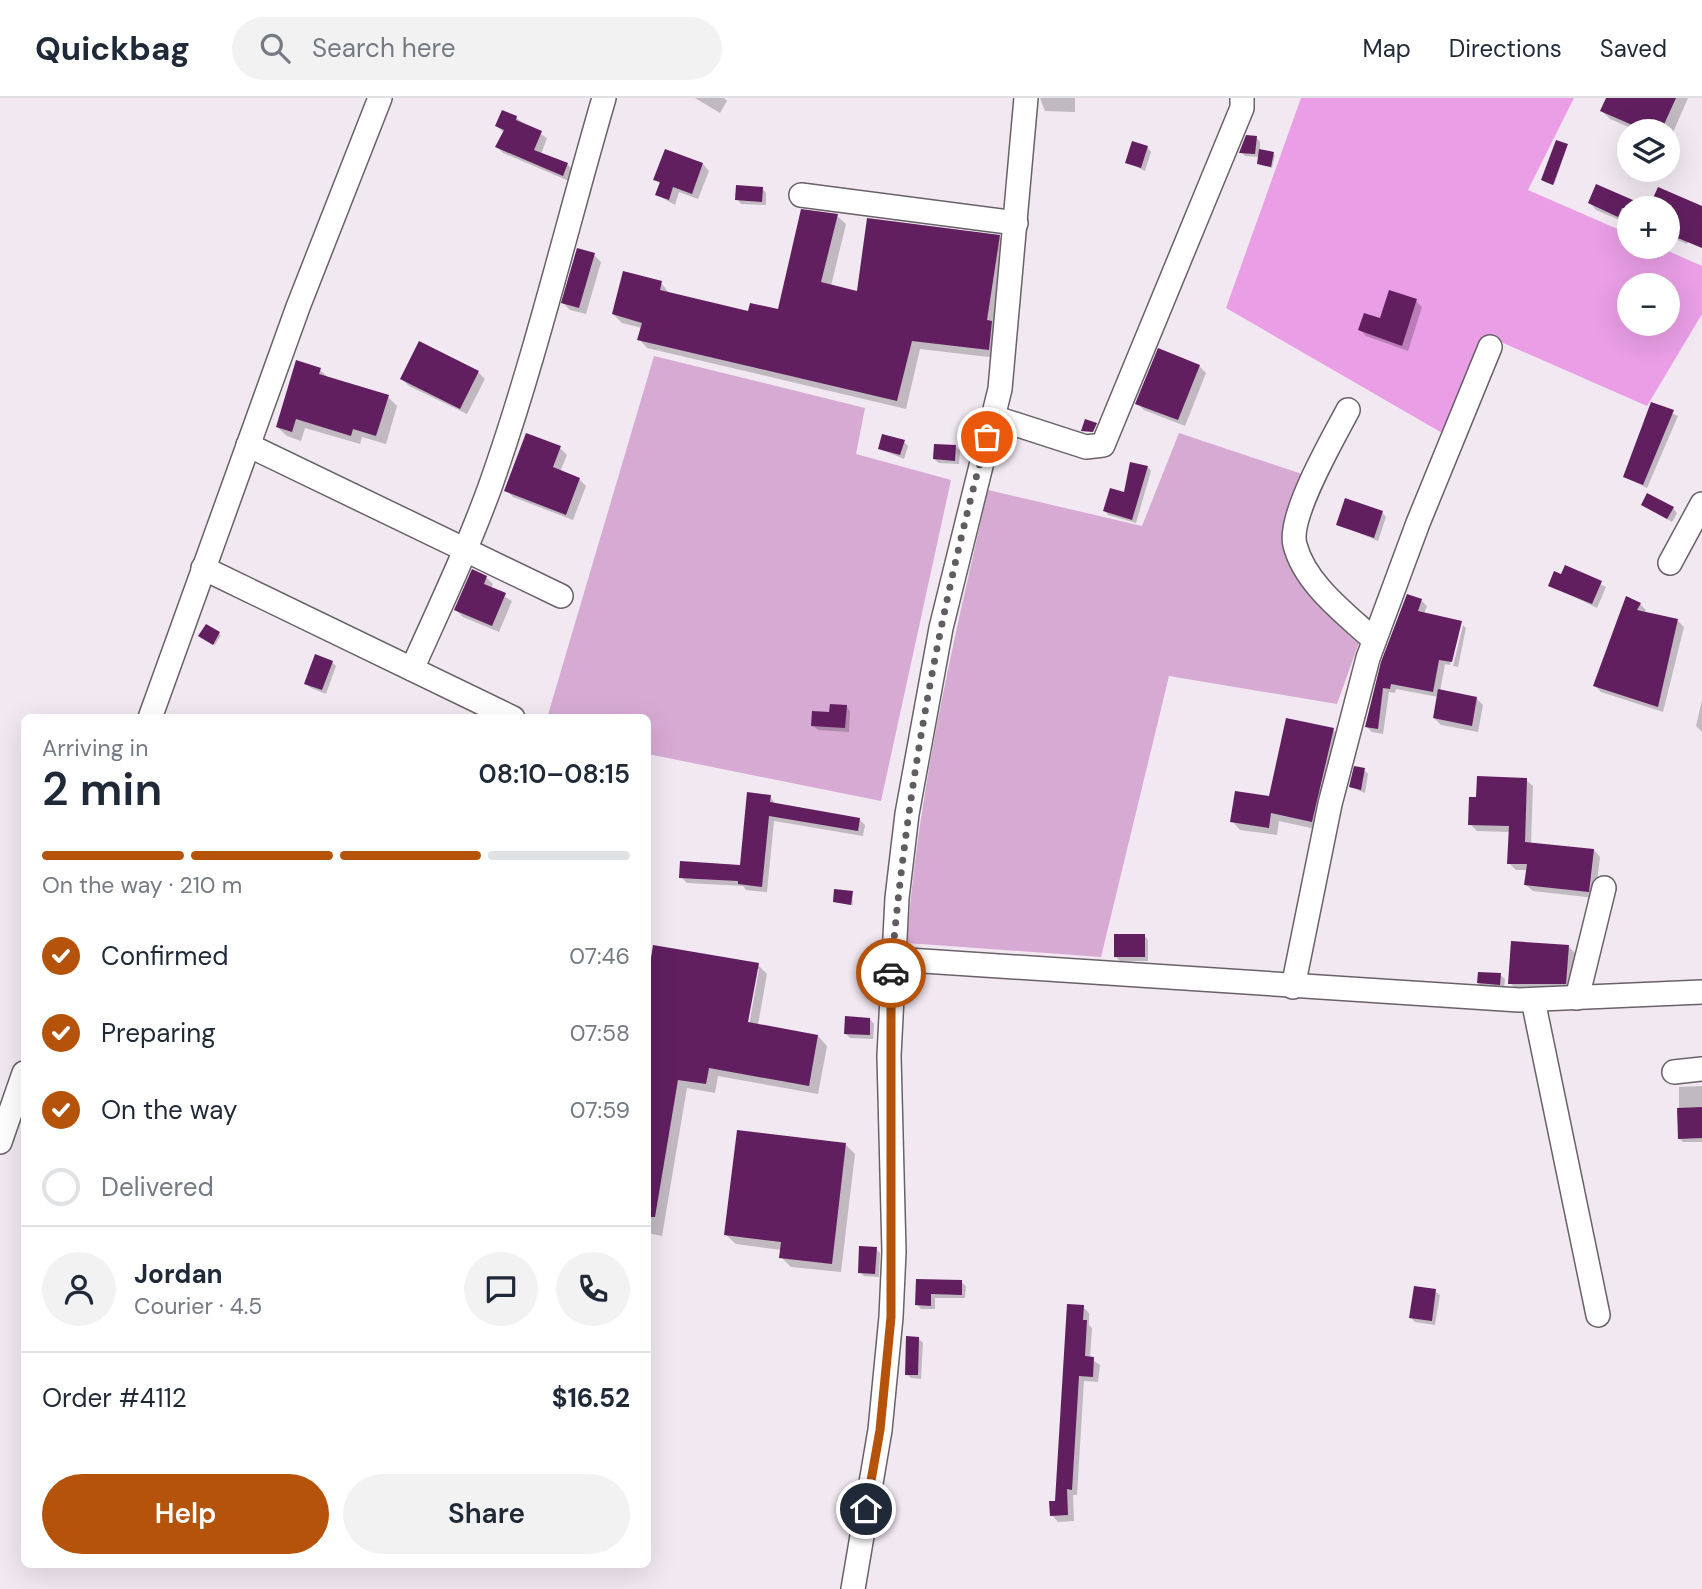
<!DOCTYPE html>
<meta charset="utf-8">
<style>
body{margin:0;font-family:"DM Sans",sans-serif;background:#f2f2f3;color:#1f2937;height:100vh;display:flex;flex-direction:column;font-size:26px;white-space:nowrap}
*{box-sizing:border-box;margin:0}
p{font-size:23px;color:#747a83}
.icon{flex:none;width:38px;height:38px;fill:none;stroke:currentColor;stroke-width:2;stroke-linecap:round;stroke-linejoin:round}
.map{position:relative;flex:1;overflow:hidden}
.drawer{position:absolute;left:21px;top:616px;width:630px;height:854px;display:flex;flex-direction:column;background:#fff;border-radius:10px;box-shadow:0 7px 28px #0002}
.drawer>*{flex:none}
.buttons{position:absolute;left:1617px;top:21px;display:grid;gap:14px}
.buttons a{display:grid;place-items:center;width:63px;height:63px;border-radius:50%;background:#fff;box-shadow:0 7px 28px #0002;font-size:35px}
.pin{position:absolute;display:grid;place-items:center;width:60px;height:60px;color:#fff;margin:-30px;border:4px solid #fff;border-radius:50%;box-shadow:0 2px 7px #0007}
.courier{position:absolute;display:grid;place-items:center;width:70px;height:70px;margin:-35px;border:5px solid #b45309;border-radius:50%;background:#fff;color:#222;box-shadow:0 2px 9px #0007}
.head em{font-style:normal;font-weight:600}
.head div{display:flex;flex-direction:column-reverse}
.head{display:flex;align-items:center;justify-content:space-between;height:119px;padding:0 21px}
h1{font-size:46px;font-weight:600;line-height:52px}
.bar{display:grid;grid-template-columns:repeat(4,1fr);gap:10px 7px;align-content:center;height:84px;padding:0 21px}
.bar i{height:9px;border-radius:5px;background:#e0e1e3}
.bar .active{background:#b45309}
.bar p{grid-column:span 4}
.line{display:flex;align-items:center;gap:18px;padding:0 21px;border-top:2px solid #e0e1e3}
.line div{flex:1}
.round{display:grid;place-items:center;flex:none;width:74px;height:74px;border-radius:37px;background:#f2f2f3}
ol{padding:0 21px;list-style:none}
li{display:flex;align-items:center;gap:21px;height:77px}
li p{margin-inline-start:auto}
li .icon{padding:7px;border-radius:50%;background:#b45309;color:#fff;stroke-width:4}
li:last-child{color:#747a83}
li i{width:38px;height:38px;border:4px solid #e0e1e3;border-radius:50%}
.action{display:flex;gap:14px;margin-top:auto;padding:14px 21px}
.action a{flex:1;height:80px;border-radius:42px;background:#b45309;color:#fff;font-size:28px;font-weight:600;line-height:80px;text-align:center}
.action a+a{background:#f2f2f3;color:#1f2937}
header{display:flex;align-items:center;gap:42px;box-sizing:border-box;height:98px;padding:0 35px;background:#fff;border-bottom:2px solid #e0e1e3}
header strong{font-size:33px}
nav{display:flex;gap:38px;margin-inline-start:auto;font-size:24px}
.search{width:490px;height:63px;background:#f2f2f3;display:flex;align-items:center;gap:18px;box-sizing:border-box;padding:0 24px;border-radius:38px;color:#747a83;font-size:26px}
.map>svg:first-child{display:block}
</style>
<header>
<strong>Quickbag</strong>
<div class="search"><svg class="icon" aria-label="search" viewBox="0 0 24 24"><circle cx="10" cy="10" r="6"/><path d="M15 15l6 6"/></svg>Search here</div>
<nav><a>Map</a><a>Directions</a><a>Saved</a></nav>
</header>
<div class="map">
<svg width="1702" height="1491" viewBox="0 0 1702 1491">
<rect width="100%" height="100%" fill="#f1e8f1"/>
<g fill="#d7aad4">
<polygon points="654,258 865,310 856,356 951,382 881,703 648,656 648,620 547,620"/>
<path d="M1179,335L1302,376L1282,434L1303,481L1360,542L1337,606L1169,578L1101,859L907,845C918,691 954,542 988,392L1142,428Z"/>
</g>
<path fill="#e99ee5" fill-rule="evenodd" d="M1301,0H1574L1528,92L1629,136V149H1659L1702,168V216L1647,308L1485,237L1444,336L1226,210ZM1629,187H1668V226H1629Z"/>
<g fill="#0003" fill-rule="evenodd">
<polygon points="695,0 724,0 727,3 720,15"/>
<polygon points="1040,0 1075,0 1075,14 1045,13"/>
<polygon points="1608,0 1688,0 1668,46 1668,33 1638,33 1610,21 1602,13"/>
<polygon points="516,20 547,40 541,56 567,66 573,72 569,83 503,55 497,49 504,35 497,28"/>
<polygon points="1256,39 1260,44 1260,53 1275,57 1272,70 1260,67 1260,59 1245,58 1241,54"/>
<polygon points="1567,48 1554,87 1545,84 1543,82"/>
<polygon points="1147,49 1151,54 1145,73 1127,64"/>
<polygon points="666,53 703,66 709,73 698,101 679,94 675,107 657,97 661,87 655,81"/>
<polygon points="1597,88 1648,110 1629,110 1629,126 1596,112 1590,105"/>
<polygon points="762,90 766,95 766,107 741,106 737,101"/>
<polygon points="1659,91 1702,110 1702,139 1691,137 1687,146 1668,138 1668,110 1651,110"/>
<polygon points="837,118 846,126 831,188 858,195 999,139 1008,148 997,260 920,251 906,311 647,250 639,241 642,230 622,225 613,216 661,185 670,196 749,215 779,213"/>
<polygon points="594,157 601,164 586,216 570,212 563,205"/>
<polygon points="1416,203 1422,209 1408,253 1366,238 1360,232"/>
<polygon points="1199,268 1206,275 1185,328 1144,312 1137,305"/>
<polygon points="320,272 330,281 388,299 397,308 386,346 362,339 360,346 305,330 301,343 287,338 277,329"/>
<polygon points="478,274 485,281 467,316 409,288 402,281"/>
<polygon points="1652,306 1678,318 1647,390 1625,379"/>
<polygon points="904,344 908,348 904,361 880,351"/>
<polygon points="956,349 960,353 959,366 939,365 934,361"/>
<polygon points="560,350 567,357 560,374 579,381 586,388 573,422 513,399 506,392"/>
<polygon points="1148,369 1151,373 1136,425 1108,417 1105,413 1125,396"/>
<polygon points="1643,406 1673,410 1677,415 1672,424"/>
<polygon points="1382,414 1386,419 1378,443 1338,426"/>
<polygon points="1566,469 1606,489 1597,510 1550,487 1562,479"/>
<polygon points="486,479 493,486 491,491 512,503 499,534 463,519 456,512"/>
<polygon points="1627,500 1640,506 1646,512 1644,515 1678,523 1684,529 1663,614 1601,594 1595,588"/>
<polygon points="1421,502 1427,508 1424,516 1462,526 1459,526 1450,567 1445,566 1440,593 1476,600 1483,607 1478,634 1441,627 1434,620 1438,599 1396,591 1395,595 1389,594 1383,636 1372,634 1366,628 1383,565"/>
<polygon points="1463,527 1466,530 1458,569 1453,568"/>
<polygon points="206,528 221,537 215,547 202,539"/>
<polygon points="332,564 336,568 326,596 311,590 306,586"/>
<polygon points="1702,602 1702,634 1696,628"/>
<polygon points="846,608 850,613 849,634 818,632 813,628"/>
<polygon points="1333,632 1342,640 1320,732 1279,723 1277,737 1240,732 1232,723 1270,700"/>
<polygon points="1364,672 1368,676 1365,695 1351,689"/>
<polygon points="1526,682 1533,688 1531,746 1594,752 1600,759 1595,800 1533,793 1526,787 1528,772 1516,772 1509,765 1510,734 1477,733 1470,726 1478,701"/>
<polygon points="770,698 776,707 859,721 865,727 863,738 774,723 767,794 746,792 743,788 687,785 681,779 742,768"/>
<polygon points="852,795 853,807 835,804"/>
<polygon points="1144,837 1148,842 1148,863 1120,863 1116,859"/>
<polygon points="1568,848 1575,855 1572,892 1517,892 1510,885"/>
<path d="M655,849L758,867L767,876L758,927L818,938L827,948L818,996L718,978L715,995L687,990L662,1138L648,1135V889ZM756,871H759L748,933L745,932Z"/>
<polygon points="1500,877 1505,881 1504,890 1483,889 1478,885"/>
<polygon points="870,921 874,926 873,941 850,940 846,936"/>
<polygon points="1702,988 1702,1044 1683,1044 1679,1040 1679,989"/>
<polygon points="846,1047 855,1056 841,1174 791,1169 781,1159 782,1152 736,1146 726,1137"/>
<polygon points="876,1151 880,1155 879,1179 864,1178 860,1174"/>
<polygon points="918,1183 961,1184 966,1188 965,1200 935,1200 935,1211 921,1211 917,1207"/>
<polygon points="1435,1193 1440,1197 1435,1227 1415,1224 1411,1220"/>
<polygon points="1083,1209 1089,1215 1089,1227 1092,1230 1090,1260 1100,1267 1098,1284 1084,1283 1077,1397 1073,1397 1074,1423 1058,1424 1052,1417 1057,1404"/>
<polygon points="919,1241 923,1245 921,1281 911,1280 906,1276"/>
</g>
<g fill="#611f60">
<polygon points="1606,0 1676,0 1661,33 1646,33 1600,13"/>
<polygon points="502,12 517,18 516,22 542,33 534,52 568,65 563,78 495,49 504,32 495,28"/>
<polygon points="1246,37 1257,38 1255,56 1239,55"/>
<polygon points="1556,42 1568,46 1553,87 1541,82"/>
<polygon points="1132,43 1148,48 1141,70 1125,65"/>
<polygon points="665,51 703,65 692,96 673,89 669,102 655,97 660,84 653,82"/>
<polygon points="1259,51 1274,54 1271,69 1257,66"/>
<polygon points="1596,86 1649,109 1658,89 1702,108 1702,150 1668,136 1668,110 1622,110 1618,119 1588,105"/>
<polygon points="736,87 763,89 762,104 735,102"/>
<polygon points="801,111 838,116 821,184 857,193 867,120 1000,137 987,222 992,223 989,252 912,243 897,303 637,242 642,225 612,216 623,173 662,183 660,192 748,213 750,205 778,211"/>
<polygon points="577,150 595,155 579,210 561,205"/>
<polygon points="1389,192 1417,201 1402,248 1358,232 1364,215 1380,220"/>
<polygon points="419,243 479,273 460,311 400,281"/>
<polygon points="1158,250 1200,267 1178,322 1135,306"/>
<polygon points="296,262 321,270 319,276 389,297 376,338 353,331 351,338 296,321 292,334 276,329"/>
<polygon points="1651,304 1674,312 1643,387 1623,379"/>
<polygon points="1085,321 1097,325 1093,334 1081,333"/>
<polygon points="526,335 561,348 553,369 580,380 566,417 504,393"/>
<polygon points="882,336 905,342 900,357 878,351"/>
<polygon points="934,346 956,347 955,363 933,361"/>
<polygon points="1130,364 1148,368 1132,422 1103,413 1110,390 1124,394"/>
<polygon points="1647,395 1674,409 1667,421 1641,407"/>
<polygon points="1345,400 1383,413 1374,440 1336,427"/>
<polygon points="1565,467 1602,483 1592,506 1548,488 1554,473 1561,476"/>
<polygon points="472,471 487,478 484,486 506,495 492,528 454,512"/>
<polygon points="1407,496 1422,501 1418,513 1462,523 1452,564 1439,562 1433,594 1391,586 1390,591 1383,590 1378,631 1365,629 1381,564"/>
<polygon points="1626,498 1641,505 1637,512 1678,521 1658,609 1593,588"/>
<polygon points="206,526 220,534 213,547 198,538"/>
<polygon points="315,556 333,563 322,592 304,586"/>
<polygon points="1438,591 1477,599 1472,628 1433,620"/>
<polygon points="830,606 847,607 845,630 811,628 812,613 829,614"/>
<polygon points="1286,620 1334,630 1312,724 1271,715 1269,730 1230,724 1235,693 1269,698"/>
<polygon points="1354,668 1365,670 1361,692 1349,689"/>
<polygon points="1477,678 1527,680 1525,744 1594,751 1589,794 1524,787 1527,766 1507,766 1509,728 1468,727 1469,699 1476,699"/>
<polygon points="747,694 771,697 770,704 860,720 858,733 769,718 762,789 738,786 738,783 679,780 680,763 740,767"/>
<polygon points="834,791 853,793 851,807 833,804"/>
<rect x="1114" y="836" width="31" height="23"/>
<polygon points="1511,843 1569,847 1566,886 1508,886"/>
<polygon points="653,847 759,865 748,924 818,937 809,988 709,970 706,986 678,982 655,1119 648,1119 648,879"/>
<polygon points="1478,874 1501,875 1500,887 1477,885"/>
<polygon points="845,918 870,920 870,937 844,936"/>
<polygon points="1702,1009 1702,1040 1678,1041 1677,1010"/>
<polygon points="737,1032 846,1045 832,1166 779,1160 781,1144 724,1137"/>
<polygon points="859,1148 877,1149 875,1176 858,1175"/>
<polygon points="916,1181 962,1182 962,1197 931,1196 931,1208 915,1207"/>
<polygon points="1414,1188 1436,1191 1432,1223 1409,1220"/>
<polygon points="1067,1206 1084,1207 1083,1222 1087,1222 1085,1258 1094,1259 1093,1279 1079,1278 1072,1392 1067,1391 1068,1417 1050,1418 1049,1403 1055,1403"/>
<polygon points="906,1238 919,1239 918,1277 905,1277"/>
</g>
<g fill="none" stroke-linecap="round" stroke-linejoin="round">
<defs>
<g id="minor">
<polyline points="801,97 1016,125"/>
<path d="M1348,312C1334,339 1287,419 1295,447C1305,486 1346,516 1374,542"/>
<polyline points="993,319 1086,349 1103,347 1242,10 1242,0"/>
<polyline points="248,347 561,498"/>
<polyline points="1670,465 1702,406"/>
<polyline points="203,470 513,620"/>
<path d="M412,571C439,511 467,452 490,389C535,262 566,130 604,0"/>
<polyline points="150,620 298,209 380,0"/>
<polyline points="893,861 1519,902 1702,894"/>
<polyline points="1293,889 1330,706 1368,560 1418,425 1490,249"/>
<polyline points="1577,900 1604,790"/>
<polyline points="1533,902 1598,1217"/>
<polyline points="1674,974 1702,971"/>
<polyline points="0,1044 24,975"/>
<polyline points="853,1491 880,1332 891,1219 894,1154 889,958 897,800 907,716 941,530 1000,291 1026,0"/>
</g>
</defs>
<use href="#minor" stroke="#696168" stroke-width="26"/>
<use href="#minor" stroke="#fff" stroke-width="23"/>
</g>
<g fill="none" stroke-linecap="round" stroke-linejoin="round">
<path stroke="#615c61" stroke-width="7" stroke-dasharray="0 12.6" d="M891,875C906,695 939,514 987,339"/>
<polyline stroke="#b45309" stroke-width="9" points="866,1411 880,1332 891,1219 891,875"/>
</g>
</svg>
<div class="buttons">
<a><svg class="icon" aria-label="layers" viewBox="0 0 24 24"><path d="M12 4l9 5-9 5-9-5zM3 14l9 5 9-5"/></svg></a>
<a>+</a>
<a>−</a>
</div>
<div class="pin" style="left:987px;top:339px;background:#ea580c"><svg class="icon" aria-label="bag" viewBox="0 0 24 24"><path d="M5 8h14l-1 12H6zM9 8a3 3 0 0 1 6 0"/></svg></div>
<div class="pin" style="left:866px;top:1411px;background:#1f2937"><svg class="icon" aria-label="home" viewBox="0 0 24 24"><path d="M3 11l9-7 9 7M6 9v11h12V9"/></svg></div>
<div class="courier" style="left:891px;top:875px"><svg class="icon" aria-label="car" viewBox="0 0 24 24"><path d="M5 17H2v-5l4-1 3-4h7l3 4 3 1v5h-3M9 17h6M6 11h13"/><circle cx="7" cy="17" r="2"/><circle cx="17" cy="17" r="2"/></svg></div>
<section class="drawer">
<div class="head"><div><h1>2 min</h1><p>Arriving in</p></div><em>08:10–08:15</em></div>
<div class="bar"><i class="active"></i><i class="active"></i><i class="active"></i><i></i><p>On the way · 210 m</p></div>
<ol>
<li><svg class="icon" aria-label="check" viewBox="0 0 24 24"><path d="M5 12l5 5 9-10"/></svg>Confirmed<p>07:46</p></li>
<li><svg class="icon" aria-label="check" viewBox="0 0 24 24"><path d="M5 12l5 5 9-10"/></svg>Preparing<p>07:58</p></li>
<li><svg class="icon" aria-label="check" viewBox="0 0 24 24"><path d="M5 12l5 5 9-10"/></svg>On the way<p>07:59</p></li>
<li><i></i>Delivered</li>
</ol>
<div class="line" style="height:126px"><a class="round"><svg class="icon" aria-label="person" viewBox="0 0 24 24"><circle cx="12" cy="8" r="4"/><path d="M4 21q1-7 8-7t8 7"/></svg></a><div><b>Jordan</b><p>Courier · 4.5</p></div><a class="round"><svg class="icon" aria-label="chat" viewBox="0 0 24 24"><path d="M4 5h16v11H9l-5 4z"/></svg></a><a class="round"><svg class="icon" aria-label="phone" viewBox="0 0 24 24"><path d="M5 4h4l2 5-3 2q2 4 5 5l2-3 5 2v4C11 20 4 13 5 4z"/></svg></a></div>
<div class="line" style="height:91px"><div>Order #4112</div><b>$16.52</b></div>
<div class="action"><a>Help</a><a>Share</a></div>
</section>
</div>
